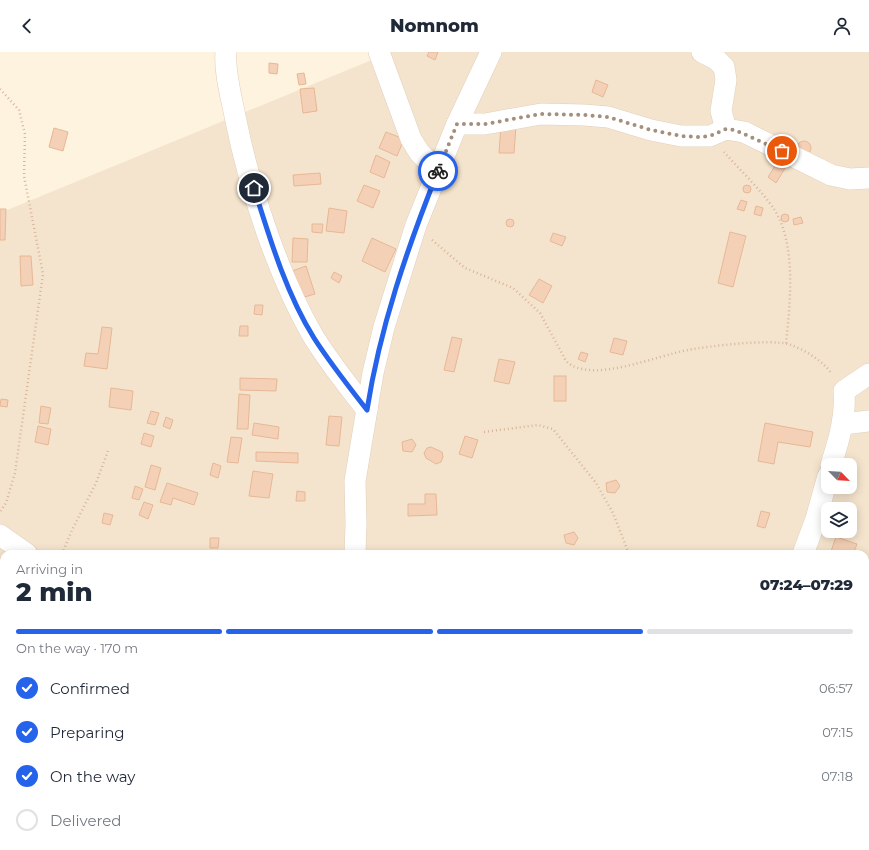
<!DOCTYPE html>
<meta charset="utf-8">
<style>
body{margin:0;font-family:Montserrat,sans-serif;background:#f2f2f3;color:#1f2937;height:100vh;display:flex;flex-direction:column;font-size:15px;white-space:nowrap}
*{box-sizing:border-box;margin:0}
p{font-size:13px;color:#747a83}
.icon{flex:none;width:22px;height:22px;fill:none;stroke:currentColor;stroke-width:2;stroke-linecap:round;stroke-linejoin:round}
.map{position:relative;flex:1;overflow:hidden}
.sheet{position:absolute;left:0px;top:498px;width:869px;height:300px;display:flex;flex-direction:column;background:#fff;border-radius:12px 12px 0 0;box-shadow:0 2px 10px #0003}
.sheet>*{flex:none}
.needle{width:26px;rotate:114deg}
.fabs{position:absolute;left:821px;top:406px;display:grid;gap:8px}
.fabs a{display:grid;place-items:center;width:36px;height:36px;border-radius:8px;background:#fff;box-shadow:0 2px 10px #0003;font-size:20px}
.pin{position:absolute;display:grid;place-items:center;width:34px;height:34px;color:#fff;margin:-17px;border:2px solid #fff;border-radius:50%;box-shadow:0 1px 4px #0007}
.courier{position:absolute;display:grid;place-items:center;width:40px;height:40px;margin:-20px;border:3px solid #2563eb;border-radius:50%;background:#fff;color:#222;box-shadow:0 1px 5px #0007}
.overview em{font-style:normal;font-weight:800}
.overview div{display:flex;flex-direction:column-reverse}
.overview{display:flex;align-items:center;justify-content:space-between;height:68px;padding:0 16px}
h1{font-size:26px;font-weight:800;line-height:30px}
.bar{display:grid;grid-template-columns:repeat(4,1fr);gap:6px 4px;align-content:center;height:48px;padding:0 16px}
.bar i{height:5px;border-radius:3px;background:#e0e1e3}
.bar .selected{background:#2563eb}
.bar p{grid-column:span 4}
ol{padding:0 16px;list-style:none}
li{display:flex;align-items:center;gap:12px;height:44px}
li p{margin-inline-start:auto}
li .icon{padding:4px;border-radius:50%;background:#2563eb;color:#fff;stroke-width:4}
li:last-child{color:#747a83}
li i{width:22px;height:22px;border:2px solid #e0e1e3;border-radius:50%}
header{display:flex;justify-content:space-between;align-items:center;height:52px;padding:0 16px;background:#fff;font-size:18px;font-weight:800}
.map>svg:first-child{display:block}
</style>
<header><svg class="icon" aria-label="back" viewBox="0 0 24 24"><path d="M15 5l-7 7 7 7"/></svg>Nomnom<svg class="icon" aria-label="person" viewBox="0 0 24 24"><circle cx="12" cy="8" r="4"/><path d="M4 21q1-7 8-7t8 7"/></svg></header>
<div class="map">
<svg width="869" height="798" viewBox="0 0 869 798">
<rect width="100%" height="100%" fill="#fdf3df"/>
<path fill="#f5e4cd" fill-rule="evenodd" d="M391,0H869V798H0V161ZM828,413H850V435H828ZM828,457H850V479H828ZM4,502H865V794H4Z"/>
<g fill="#f4d1b6" stroke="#e7b795">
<polygon points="429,0 438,0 435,8 427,4"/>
<polygon points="269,11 278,12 277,22 269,21"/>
<polygon points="304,21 306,32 299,33 297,22"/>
<polygon points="596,28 608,33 603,45 592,40"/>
<polygon points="314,36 317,59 303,61 300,37"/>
<polygon points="501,73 516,74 514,101 499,101"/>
<polygon points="54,76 68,80 63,99 49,95"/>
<polygon points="386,80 404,87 397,104 379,96"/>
<circle cx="804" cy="96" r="7"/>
<polygon points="376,103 390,110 384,126 370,120"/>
<polygon points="779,108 787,113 776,131 768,125"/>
<polygon points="320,121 321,132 294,134 293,123"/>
<circle cx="747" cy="137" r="4"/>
<polygon points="364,133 380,139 373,156 357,149"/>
<polygon points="741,148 747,150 744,159 737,157"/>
<polygon points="756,154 763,156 761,164 754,162"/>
<polygon points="329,156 347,159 344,181 326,179"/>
<polygon points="0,157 6,157 5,188 0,188"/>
<circle cx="785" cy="166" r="4"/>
<polygon points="801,165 803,171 794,173 793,167"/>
<circle cx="510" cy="171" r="4"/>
<polygon points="312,172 323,172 322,181 312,180"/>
<polygon points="730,180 746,184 733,235 718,231"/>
<polygon points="553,181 566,185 562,194 550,189"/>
<polygon points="293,186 308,187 307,210 292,210"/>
<polygon points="372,186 396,197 385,220 362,209"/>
<polygon points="20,204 31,204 33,233 21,234"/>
<polygon points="306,214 315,242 301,246 292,219"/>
<polygon points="334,220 342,224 339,231 331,226"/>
<polygon points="539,227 552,234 543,251 529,243"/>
<polygon points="255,253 263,253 262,263 254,262"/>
<polygon points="240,274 248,274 248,284 239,284"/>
<polygon points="102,275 112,276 107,317 84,314 86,301 98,302"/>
<polygon points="452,285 462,287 454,320 444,318"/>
<polygon points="614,286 627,289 623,303 610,300"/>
<polygon points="581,300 588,302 585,310 578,307"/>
<polygon points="499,307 515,310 509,332 494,329"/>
<rect x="554" y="324" width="12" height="25"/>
<polygon points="240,326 277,327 276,339 240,338"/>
<polygon points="111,336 133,339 131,358 109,355"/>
<polygon points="239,342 250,343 248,377 237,377"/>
<polygon points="1,347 8,348 7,355 0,354"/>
<polygon points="41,354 51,356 48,372 39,371"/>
<polygon points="151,359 159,361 155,373 147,371"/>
<polygon points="329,364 342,365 339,394 326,393"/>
<polygon points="166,365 173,368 170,377 163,374"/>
<polygon points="254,371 279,375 278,387 252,383"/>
<polygon points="765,371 813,380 810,395 778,390 774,412 758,409"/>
<polygon points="38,374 51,377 48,393 35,390"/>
<polygon points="144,381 154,384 151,395 141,392"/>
<polygon points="465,384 478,388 472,406 459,402"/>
<polygon points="231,385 242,386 238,411 227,410"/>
<polygon points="412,387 416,393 412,400 403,399 402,390"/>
<polygon points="431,395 442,400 443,405 441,410 436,412 426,406 424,401 427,396"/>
<polygon points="256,400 298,401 298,411 256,409"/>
<polygon points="213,411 221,414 218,426 210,423"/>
<polygon points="151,413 161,416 155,438 145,435"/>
<polygon points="253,419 273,422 269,446 249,444"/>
<polygon points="616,428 620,434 615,441 607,440 606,431"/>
<polygon points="167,431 198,441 194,453 173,446 171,453 160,450"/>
<polygon points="135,434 143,437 139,448 132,446"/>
<polygon points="297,439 305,440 305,449 296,449"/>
<polygon points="425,442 436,442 437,463 408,464 408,452 425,452"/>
<polygon points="144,450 153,453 148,467 139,463"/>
<polygon points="850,458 857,461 854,470 850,469"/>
<polygon points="761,459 770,461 765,476 757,474"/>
<polygon points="104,461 113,463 110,473 102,471"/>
<polygon points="574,480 578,486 574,493 566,491 564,483"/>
<polygon points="836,485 857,492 853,502 830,502"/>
<polygon points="210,486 219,486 218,496 210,496"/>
<polygon points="2,719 4,719 4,729 0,727"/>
</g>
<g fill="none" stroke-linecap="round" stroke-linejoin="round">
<defs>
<g id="minor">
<path d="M226,0C224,20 232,48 236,69C250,138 278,223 313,284C329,310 348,334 367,358"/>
<polyline points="379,0 411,87 419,100 438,120"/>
<polyline points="702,0 716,7 724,15 726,28 721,59 726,77"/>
<polyline points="457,72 485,72 541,62 584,63 608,65 651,78 681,84 710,84 726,77 744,80 831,123 850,127 869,126"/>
<polyline points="843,372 869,369"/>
<path d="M831,413C839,388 846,365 844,339L869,322"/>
<polyline points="0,483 27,502"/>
<polyline points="355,502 356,471 355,429 373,321 384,275 416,173 457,72 491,0"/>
<polyline points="803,502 816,467 828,424"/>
<polyline points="798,794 806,798"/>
<polyline points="222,798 225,794"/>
<polyline points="759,798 760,794"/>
</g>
</defs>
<use href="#minor" stroke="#e1cfbb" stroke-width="22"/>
<g stroke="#d8b499" stroke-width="2.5" stroke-dasharray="1 3" stroke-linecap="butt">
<polyline points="0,37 19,58 25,82 24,124 43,222 15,421 6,451 0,460"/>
<path d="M724,100C739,117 762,139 774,157C797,193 790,252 786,292"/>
<path d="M432,188L465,216L513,236L540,261L566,309C590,333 658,303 688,298C708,294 770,287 788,292C804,297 823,309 832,322"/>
<polyline points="484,380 538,373 553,377 596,431 613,461 629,502"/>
<polyline points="62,502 72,478 96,431 108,399"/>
<polyline points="0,624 4,625"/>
<polyline points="0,775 4,772"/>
<polyline points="37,794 39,798"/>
<polyline points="441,798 447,794"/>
</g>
<use href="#minor" stroke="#fff" stroke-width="21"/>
</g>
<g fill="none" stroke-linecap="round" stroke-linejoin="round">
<polyline stroke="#a48e7c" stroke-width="4" stroke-dasharray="0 7.2" points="438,119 457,72 485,72 541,62 584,63 608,65 651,78 681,84 699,85 710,84 726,77 735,78 782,99"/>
<path stroke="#2563eb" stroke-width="5" d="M254,136C270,187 286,241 314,286C330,311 349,335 367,358C380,275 407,197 438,119"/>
</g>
</svg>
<div class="fabs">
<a><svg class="needle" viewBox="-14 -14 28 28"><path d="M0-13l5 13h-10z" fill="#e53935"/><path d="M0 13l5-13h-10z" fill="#747a83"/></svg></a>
<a><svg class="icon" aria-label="layers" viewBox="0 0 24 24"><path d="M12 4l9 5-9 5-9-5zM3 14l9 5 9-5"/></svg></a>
</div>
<div class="pin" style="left:782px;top:99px;background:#ea580c"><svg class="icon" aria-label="bag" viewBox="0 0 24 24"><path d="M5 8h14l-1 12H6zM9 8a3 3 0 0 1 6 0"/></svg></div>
<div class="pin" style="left:254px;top:136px;background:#1f2937"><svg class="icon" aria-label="home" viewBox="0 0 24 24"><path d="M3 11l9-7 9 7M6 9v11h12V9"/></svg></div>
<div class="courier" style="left:438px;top:119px"><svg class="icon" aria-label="bike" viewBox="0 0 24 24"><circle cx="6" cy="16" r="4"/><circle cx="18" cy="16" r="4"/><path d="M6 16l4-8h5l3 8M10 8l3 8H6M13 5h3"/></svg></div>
<section class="sheet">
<div class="overview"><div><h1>2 min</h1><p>Arriving in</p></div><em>07:24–07:29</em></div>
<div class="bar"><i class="selected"></i><i class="selected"></i><i class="selected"></i><i></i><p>On the way · 170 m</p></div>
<ol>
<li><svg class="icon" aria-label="check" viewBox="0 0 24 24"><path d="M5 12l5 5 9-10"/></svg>Confirmed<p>06:57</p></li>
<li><svg class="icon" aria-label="check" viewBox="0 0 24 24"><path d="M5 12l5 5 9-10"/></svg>Preparing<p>07:15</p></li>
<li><svg class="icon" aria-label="check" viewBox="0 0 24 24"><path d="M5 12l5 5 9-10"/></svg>On the way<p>07:18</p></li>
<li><i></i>Delivered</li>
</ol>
</section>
</div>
